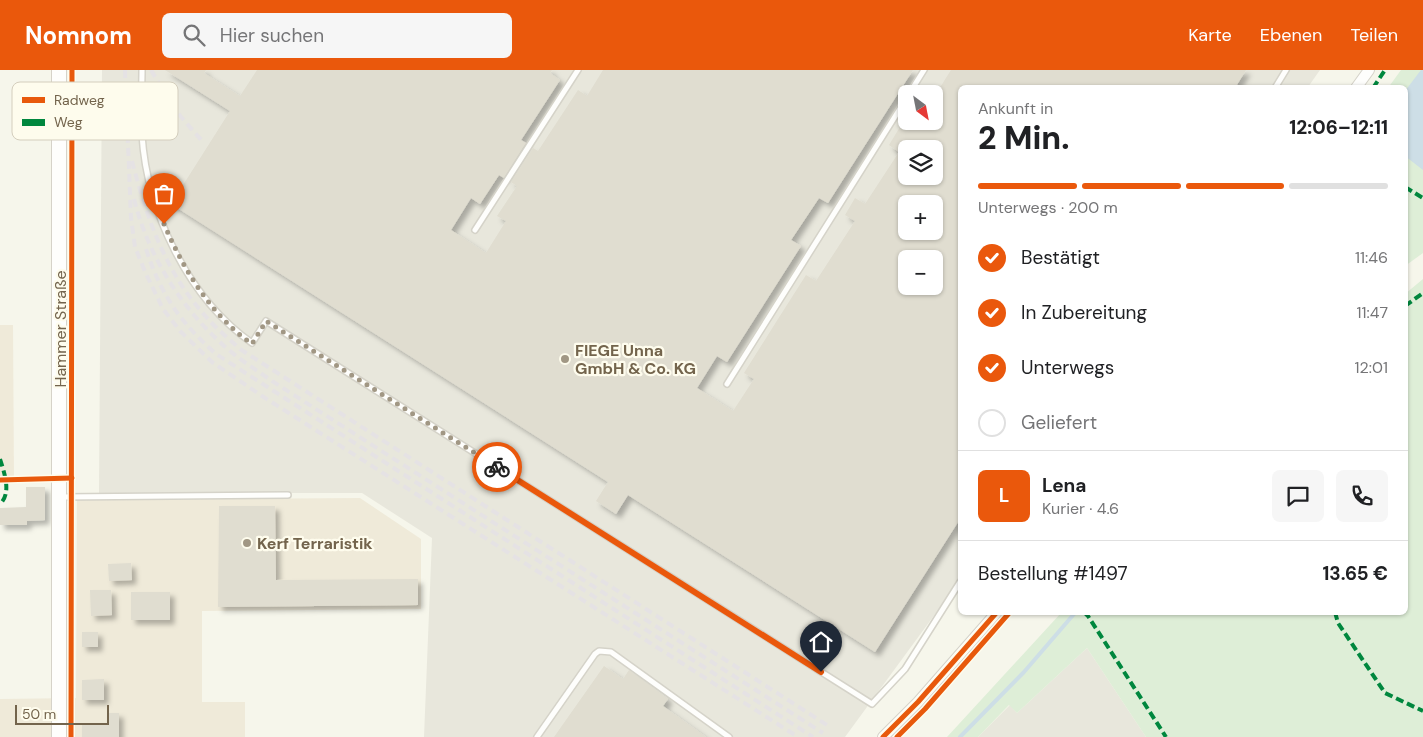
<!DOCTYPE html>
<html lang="de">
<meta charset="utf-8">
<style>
body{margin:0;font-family:"DM Sans",sans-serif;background:#f6f6f6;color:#202124;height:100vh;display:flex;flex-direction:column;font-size:19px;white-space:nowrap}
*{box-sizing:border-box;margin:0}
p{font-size:16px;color:#757577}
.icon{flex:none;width:28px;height:28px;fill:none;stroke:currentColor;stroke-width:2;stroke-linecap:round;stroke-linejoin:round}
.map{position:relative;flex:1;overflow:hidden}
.sheet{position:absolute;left:958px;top:15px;width:450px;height:530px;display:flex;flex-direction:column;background:#fff;border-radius:8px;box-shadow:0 1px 4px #0004}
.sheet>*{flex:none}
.needle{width:32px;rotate:148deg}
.tools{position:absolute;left:898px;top:15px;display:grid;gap:10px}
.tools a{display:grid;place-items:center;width:45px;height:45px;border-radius:8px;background:#fff;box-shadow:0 1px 4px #0004;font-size:25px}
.scale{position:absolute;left:15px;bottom:12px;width:94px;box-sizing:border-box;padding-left:5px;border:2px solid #73644c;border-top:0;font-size:14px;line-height:18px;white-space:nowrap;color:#73644c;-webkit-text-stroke:4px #fefced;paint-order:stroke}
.pin{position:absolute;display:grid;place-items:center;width:42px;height:42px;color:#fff;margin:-51px -21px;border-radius:50% 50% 50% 0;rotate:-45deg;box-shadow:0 0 5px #0007}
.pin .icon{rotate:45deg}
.courier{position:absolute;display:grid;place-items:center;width:50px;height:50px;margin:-25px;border:4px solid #ea580c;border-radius:50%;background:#fff;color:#222;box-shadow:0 1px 6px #0007}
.summary em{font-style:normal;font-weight:800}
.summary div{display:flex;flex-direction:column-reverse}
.summary{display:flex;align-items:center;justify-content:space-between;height:85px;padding:0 20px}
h1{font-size:32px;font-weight:800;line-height:38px}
.bar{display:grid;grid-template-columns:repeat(4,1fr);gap:8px 5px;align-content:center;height:60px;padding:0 20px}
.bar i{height:6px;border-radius:4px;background:#e0e0e0}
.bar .current{background:#ea580c}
.bar p{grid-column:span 4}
.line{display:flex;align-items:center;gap:12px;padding:0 20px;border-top:1px solid #e0e0e0}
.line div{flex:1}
.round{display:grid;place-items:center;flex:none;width:52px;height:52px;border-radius:8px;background:#f6f6f6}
ol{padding:0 20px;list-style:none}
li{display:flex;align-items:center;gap:15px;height:55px}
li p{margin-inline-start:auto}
li .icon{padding:5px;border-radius:50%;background:#ea580c;color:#fff;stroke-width:4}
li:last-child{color:#757577}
li i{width:28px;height:28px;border:2px solid #e0e0e0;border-radius:50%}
header{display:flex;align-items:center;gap:30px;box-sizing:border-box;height:70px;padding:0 25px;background:#ea580c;color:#fff}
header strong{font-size:24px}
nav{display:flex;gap:28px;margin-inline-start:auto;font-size:18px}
.search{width:350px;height:45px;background:#f6f6f6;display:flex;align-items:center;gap:12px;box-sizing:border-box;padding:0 18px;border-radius:8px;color:#757577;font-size:19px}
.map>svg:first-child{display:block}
</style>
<header>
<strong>Nomnom</strong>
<div class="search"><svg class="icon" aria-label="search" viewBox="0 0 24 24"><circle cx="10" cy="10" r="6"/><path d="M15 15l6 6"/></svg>Hier suchen</div>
<nav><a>Karte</a><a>Ebenen</a><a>Teilen</a></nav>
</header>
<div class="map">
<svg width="1423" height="667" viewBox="0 0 1423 667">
<defs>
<filter id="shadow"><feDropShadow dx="4.5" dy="4.5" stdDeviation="2.5" flood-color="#0004"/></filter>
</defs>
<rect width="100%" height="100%" fill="#f6f6eb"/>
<g fill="#efead9">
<polygon points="0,255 13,255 14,410 0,410"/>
<polygon points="360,428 421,469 421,539 202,541 202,632 245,632 245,667 0,667 0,629 76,628 77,430"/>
</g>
<g fill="#e8e7dc" fill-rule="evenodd">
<path d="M102,0H1320L1308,17L960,18V510L845,667H424L432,468L362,423H99ZM906,24H934V51H906ZM906,79H934V106H906ZM906,134H934V161H906ZM906,189H934V216H906Z"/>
<polygon points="1087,578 1146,667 978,667 1010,635 1017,643"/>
</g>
<g fill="#deeed7">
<polygon points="1401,0 1423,0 1423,183 1405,196 1405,18 1388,18"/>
<polygon points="1423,209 1423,667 1146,667 1087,578 1017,643 1009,635 978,667 947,667 1061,543 1405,542 1405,224"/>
</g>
<polygon fill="#cddee6" points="1421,0 1423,0 1423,100 1405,86 1405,21"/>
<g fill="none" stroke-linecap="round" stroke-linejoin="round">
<polyline stroke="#cddee6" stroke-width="4" points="960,667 1024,602 1074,544"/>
</g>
<g fill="#e0ddd0" fill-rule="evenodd" filter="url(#shadow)">
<path d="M165,0H206L204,3L240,26L257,0H552L550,3L560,10L521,70L526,73L504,108L499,105L480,134L471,128L451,160L486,183L506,151L497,146L517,116L511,112L533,78L538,81L578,20L587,26L603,0H913L828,133L819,128L791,170L801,176L727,292L717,286L697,318L733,341L754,309L744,303L778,249L806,205L816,211L855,151L845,145L855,128L865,134L899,82L889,75L903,52L913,58L918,51H934V27L951,0H1246L1235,18H960V449L875,582L628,425L616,444L596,431L608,412L171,134L230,41ZM906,79H934V106H906ZM906,134H934V161H906ZM906,189H934V216H906Z"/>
<polygon points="26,417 45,417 45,450 27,451 27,455 0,455 0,438 26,437"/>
<polygon points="219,436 275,436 276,510 418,509 418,535 218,537"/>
<polygon points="131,493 132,510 109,511 108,494"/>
<polygon points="90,520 111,520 112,545 91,546"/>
<rect x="131" y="522" width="39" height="28"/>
<rect x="82" y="562" width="16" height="15"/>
<polygon points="604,596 623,609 629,600 668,629 663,636 706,667 554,667"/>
<polygon points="104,609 104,630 82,630 82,610"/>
<polygon points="107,643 119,643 119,667 82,667 82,654 107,653"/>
</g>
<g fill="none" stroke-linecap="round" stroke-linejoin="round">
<defs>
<g id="service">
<path d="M142,0C142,21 140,43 142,65C147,142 188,228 252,273L266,251L872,634L905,599L960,512"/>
<polyline points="1275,18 1286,0"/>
<polyline points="909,24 924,0"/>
<polyline points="475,160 578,0"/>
<polyline points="727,314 906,29"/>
<polyline points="61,427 288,425"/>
<polyline points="537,667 595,584 599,581 611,582 729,667"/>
</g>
<g id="minor">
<polyline points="1356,18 1369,0"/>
<polyline points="883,667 918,632 997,542"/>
</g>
<polyline id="secondary" points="59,0 59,667"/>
</defs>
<use href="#service" stroke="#d5d3c9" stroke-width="8"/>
<use href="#minor" stroke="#d5d3c9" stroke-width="12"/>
<use href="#secondary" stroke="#d6d3c9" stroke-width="16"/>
<use href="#service" stroke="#fefefc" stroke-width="5"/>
<use href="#minor" stroke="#fefefc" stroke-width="10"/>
<use href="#secondary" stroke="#fefefc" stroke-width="14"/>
<g stroke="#e5e2e4" stroke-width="4" stroke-dasharray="8 5" stroke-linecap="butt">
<polyline points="125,0 131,148 135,177 146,204 163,239 180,261 212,292 262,326 798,667"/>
<polyline points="151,0 175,40 203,72"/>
<path d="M132,91C146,145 164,199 202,242C213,256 227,267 240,279L827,655"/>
<path d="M134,129C148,185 180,236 222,274C237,288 255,299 272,311L823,663"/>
<path d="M146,179C161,225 180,252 216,284L813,667"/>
</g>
<g stroke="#00873e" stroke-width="4" stroke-dasharray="8 4" stroke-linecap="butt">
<polyline points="1373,18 1385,0"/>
<polyline points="1405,117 1423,128"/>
<polyline points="1405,236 1423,223"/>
<path d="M0,389C4,402 12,423 0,434"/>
<polyline points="1084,542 1088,546 1166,667"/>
<polyline points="1335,542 1338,553 1385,623 1423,641"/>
</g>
<defs>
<g id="cycleway">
<polyline points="0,410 72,408"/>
<polyline points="71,667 72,0"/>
<polyline points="883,667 918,632 997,542"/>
<polyline points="897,667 925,639 1010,542"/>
</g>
</defs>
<use href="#cycleway" stroke="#fefced" stroke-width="8"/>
<use href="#cycleway" stroke="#e8590c" stroke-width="5"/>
</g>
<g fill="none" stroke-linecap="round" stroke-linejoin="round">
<path stroke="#a19784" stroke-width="5" stroke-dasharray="0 9" d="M164,154C184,200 210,244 252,274L266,251L497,397"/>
<polyline stroke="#ea580c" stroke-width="6" points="497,397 821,602"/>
</g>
<g fill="#a19784" stroke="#fefced" stroke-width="2">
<circle cx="565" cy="289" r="5"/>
<circle cx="247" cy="473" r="5"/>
</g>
<g text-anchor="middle" stroke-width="4.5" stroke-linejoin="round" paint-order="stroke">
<g font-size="16" fill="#73644c" stroke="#fefced">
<text transform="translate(60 259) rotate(-90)" y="6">Hammer Straße</text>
</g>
<g font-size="16" font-weight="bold" fill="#73644c" stroke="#fefced" text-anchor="start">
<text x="575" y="286">FIEGE Unna<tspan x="575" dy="18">GmbH &amp; Co. KG</tspan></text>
<text x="257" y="479">Kerf Terraristik</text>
</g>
</g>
<rect x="12" y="12" width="166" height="58" rx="8" fill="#fefced" stroke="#d4cebd" stroke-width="1"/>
<rect x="22" y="27" width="23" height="6" fill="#e8590c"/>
<rect x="22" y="49" width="23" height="7" fill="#00873e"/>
<g font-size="14" fill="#73644c">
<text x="54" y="35">Radweg</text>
<text x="54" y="57">Weg</text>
</g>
</svg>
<div class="tools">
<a><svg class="needle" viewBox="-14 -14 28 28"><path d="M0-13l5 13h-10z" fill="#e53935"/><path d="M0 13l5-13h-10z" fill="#757577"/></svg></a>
<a><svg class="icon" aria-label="layers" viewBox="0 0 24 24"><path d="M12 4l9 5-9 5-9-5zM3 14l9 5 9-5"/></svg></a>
<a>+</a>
<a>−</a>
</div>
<div class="scale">50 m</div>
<div class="pin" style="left:164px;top:154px;background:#ea580c"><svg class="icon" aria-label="bag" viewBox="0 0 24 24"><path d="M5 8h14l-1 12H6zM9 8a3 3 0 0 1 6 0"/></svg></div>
<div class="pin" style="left:821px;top:602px;background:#1f2937"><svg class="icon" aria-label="home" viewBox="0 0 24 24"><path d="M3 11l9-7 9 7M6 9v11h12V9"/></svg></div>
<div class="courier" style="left:497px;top:397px"><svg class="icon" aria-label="bike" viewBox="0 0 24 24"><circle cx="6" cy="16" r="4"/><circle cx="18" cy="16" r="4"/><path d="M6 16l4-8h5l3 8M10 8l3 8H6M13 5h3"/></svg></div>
<section class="sheet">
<div class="summary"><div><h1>2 Min.</h1><p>Ankunft in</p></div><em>12:06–12:11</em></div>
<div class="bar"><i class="current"></i><i class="current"></i><i class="current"></i><i></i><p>Unterwegs · 200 m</p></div>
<ol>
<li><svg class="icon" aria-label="check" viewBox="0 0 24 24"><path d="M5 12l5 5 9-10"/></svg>Bestätigt<p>11:46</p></li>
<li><svg class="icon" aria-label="check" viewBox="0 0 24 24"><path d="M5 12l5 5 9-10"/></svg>In Zubereitung<p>11:47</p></li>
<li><svg class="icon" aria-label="check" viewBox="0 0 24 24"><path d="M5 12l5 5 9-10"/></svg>Unterwegs<p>12:01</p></li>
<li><i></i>Geliefert</li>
</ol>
<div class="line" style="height:90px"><b class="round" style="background:#ea580c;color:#fff">L</b><div><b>Lena</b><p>Kurier · 4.6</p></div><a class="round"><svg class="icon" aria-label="chat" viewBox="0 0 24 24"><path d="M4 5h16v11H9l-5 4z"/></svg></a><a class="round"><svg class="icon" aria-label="phone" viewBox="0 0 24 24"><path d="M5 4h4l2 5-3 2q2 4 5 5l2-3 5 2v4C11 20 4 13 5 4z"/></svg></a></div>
<div class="line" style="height:65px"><div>Bestellung #1497</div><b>13.65 €</b></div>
</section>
</div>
